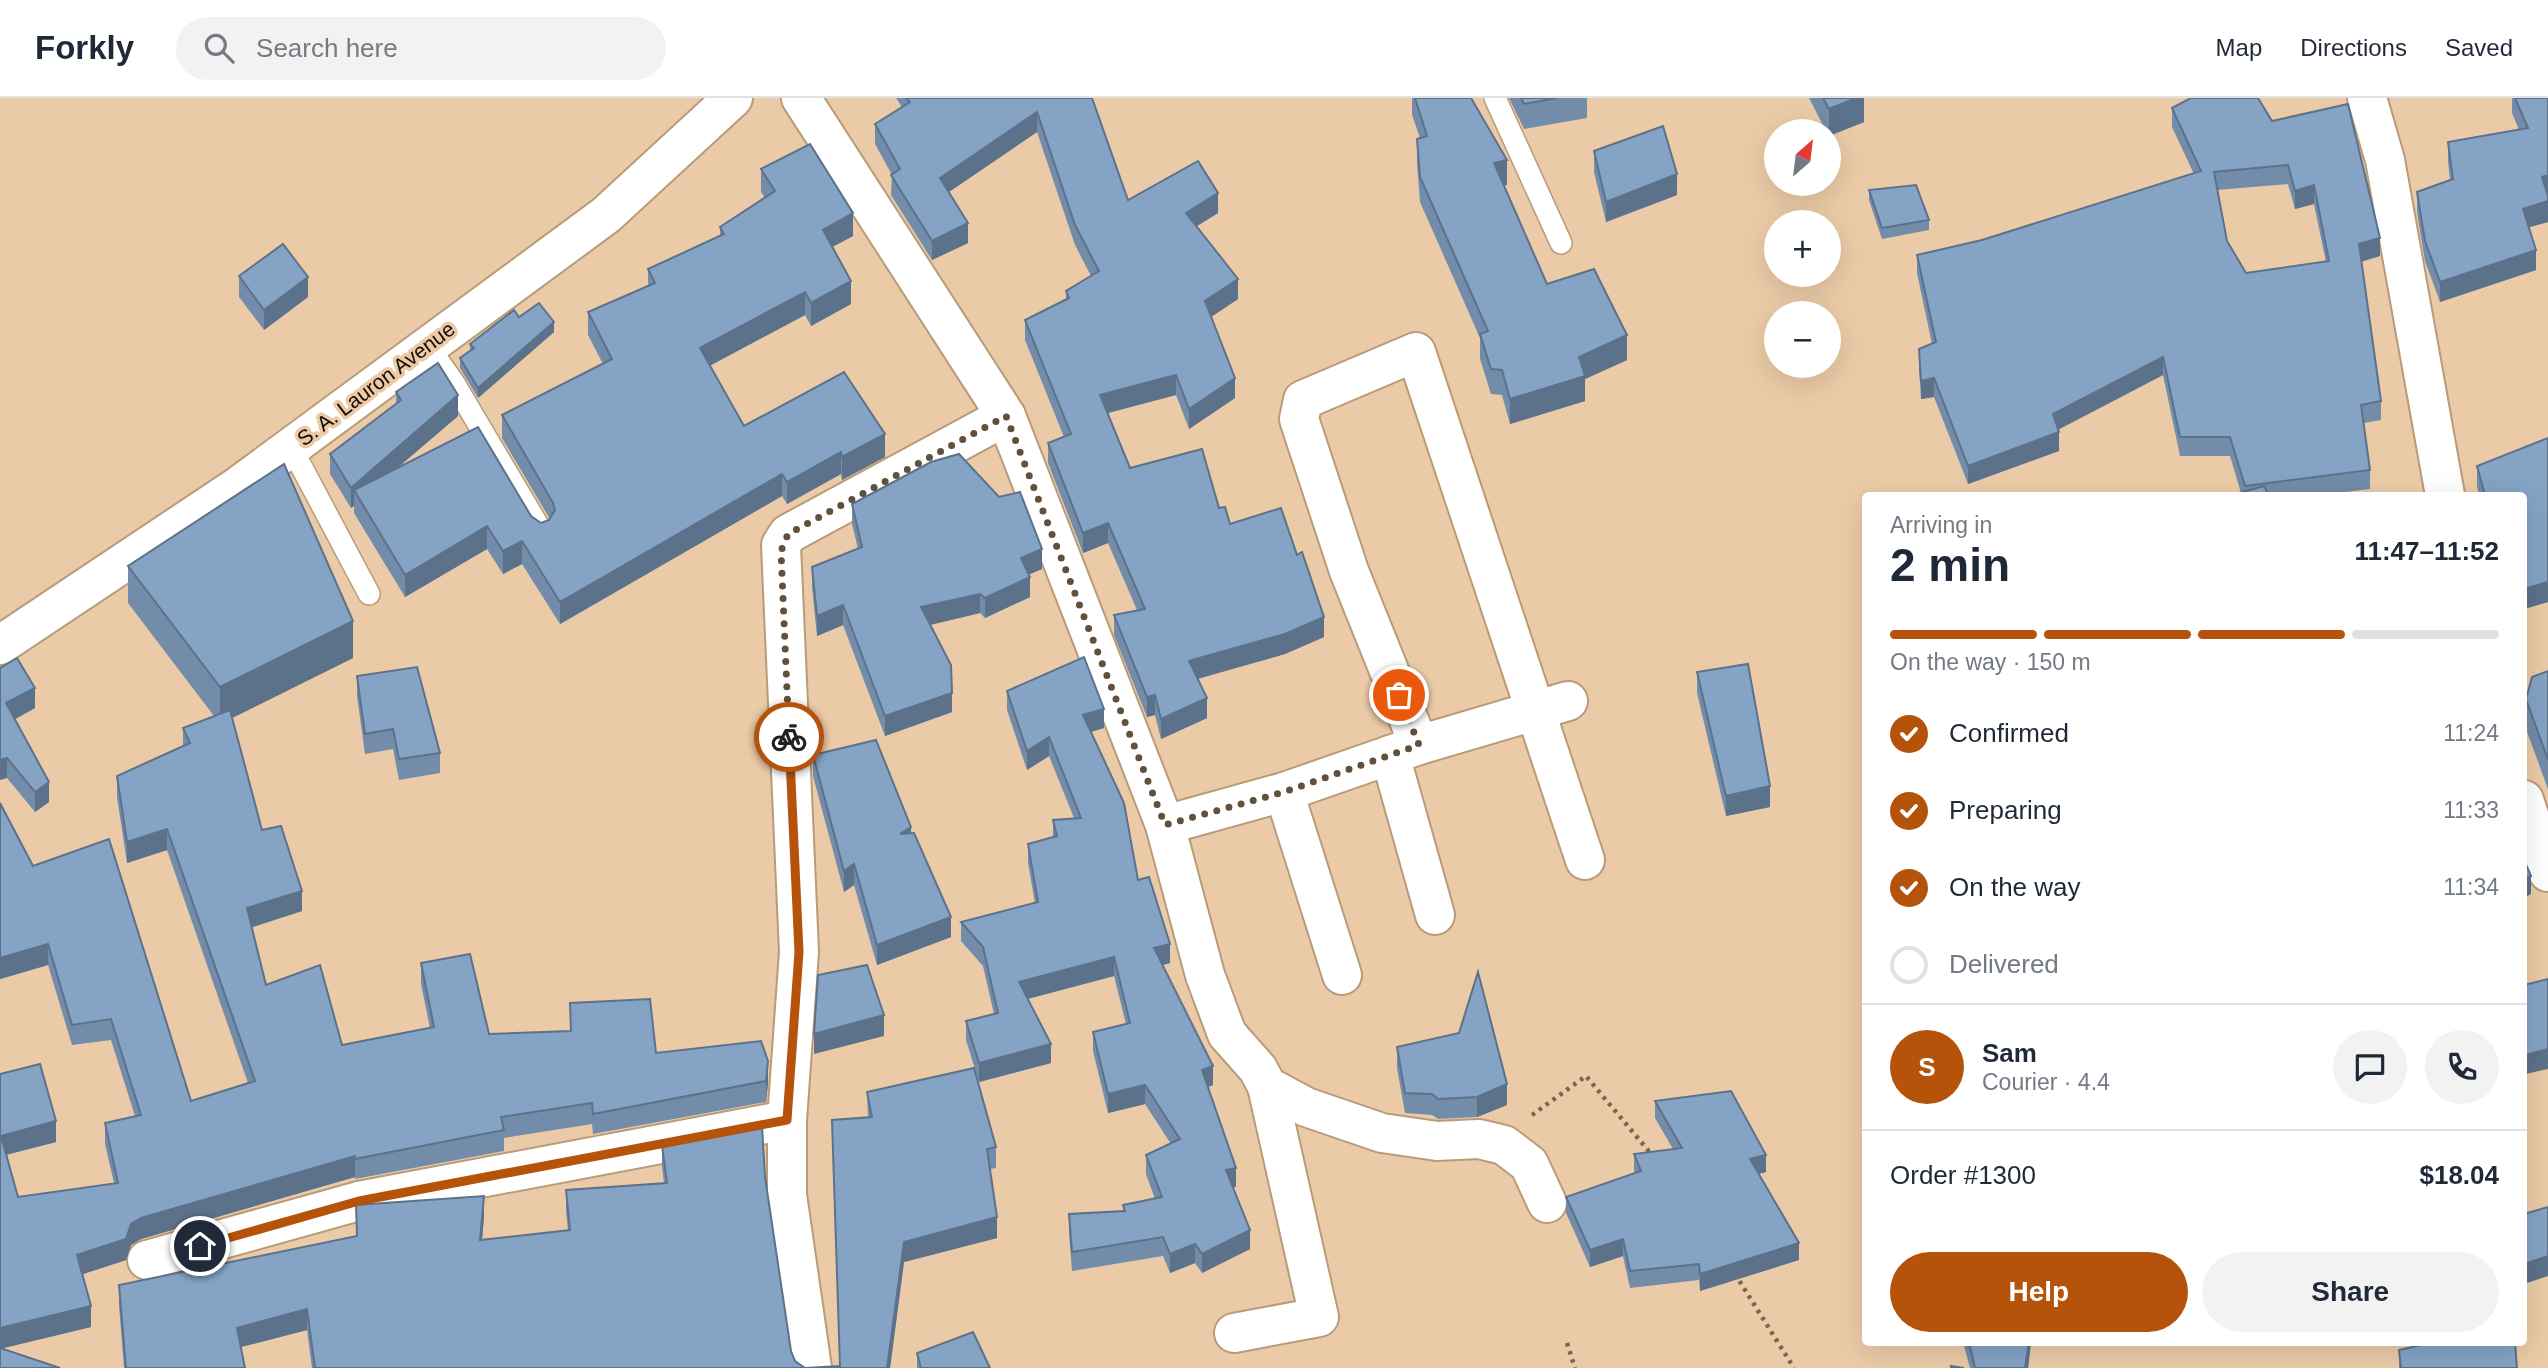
<!DOCTYPE html>
<meta charset="utf-8">
<style>
body{margin:0;font-family:Arial,sans-serif;background:#f2f2f3;color:#1f2937;height:100vh;display:flex;flex-direction:column;font-size:26px;white-space:nowrap}
*{box-sizing:border-box;margin:0}
p{font-size:23px;color:#747a83}
.icon{flex:none;width:38px;height:38px;fill:none;stroke:currentColor;stroke-width:2;stroke-linecap:round;stroke-linejoin:round}
.map{position:relative;flex:1;overflow:hidden}
.drawer{position:absolute;left:1862px;top:394px;width:665px;height:854px;display:flex;flex-direction:column;background:#fff;border-radius:7px;box-shadow:0 7px 28px #0002}
.drawer>*{flex:none}
.needle{width:46px;rotate:28deg}
.fabs{position:absolute;left:1764px;top:21px;display:grid;gap:14px}
.fabs a{display:grid;place-items:center;width:77px;height:77px;border-radius:50%;background:#fff;box-shadow:0 7px 28px #0002;font-size:35px}
.pin{position:absolute;display:grid;place-items:center;width:60px;height:60px;color:#fff;margin:-30px;border:4px solid #fff;border-radius:50%;box-shadow:0 2px 7px #0007}
.courier{position:absolute;display:grid;place-items:center;width:70px;height:70px;margin:-35px;border:5px solid #b45309;border-radius:50%;background:#fff;color:#222;box-shadow:0 2px 9px #0007}
.headline em{font-style:normal;font-weight:800}
.headline div{display:flex;flex-direction:column-reverse}
.headline{display:flex;align-items:center;justify-content:space-between;height:119px;padding:0 28px}
h1{font-size:46px;font-weight:800;line-height:52px}
.bar{display:grid;grid-template-columns:repeat(4,1fr);gap:10px 7px;align-content:center;height:84px;padding:0 28px}
.bar i{height:9px;border-radius:5px;background:#e0e1e3}
.bar .current{background:#b45309}
.bar p{grid-column:span 4}
.line{display:flex;align-items:center;gap:18px;padding:0 28px;border-top:2px solid #e0e1e3}
.line div{flex:1}
.round{display:grid;place-items:center;flex:none;width:74px;height:74px;border-radius:37px;background:#f2f2f3}
ol{padding:0 28px;list-style:none}
li{display:flex;align-items:center;gap:21px;height:77px}
li p{margin-inline-start:auto}
li .icon{padding:7px;border-radius:50%;background:#b45309;color:#fff;stroke-width:4}
li:last-child{color:#747a83}
li i{width:38px;height:38px;border:4px solid #e0e1e3;border-radius:50%}
.button{display:flex;gap:14px;margin-top:auto;padding:14px 28px}
.button a{flex:1;height:80px;border-radius:42px;background:#b45309;color:#fff;font-size:28px;font-weight:800;line-height:80px;text-align:center}
.button a+a{background:#f2f2f3;color:#1f2937}
header{display:flex;align-items:center;gap:42px;box-sizing:border-box;height:98px;padding:0 35px;background:#fff;border-bottom:2px solid #e0e1e3}
header strong{font-size:33px}
nav{display:flex;gap:38px;margin-inline-start:auto;font-size:24px}
.search{width:490px;height:63px;background:#f2f2f3;display:flex;align-items:center;gap:18px;box-sizing:border-box;padding:0 24px;border-radius:38px;color:#747a83;font-size:26px}
.map>svg:first-child{display:block}
</style>
<header>
<strong>Forkly</strong>
<div class="search"><svg class="icon" aria-label="search" viewBox="0 0 24 24"><circle cx="10" cy="10" r="6"/><path d="M15 15l6 6"/></svg>Search here</div>
<nav><a>Map</a><a>Directions</a><a>Saved</a></nav>
</header>
<div class="map">
<svg width="2548" height="1270" viewBox="0 0 2548 1270">
<rect width="100%" height="100%" fill="#ebcba7"/>
<g fill="none" stroke-linecap="round" stroke-linejoin="round">
<defs>
<g id="lane">
<polyline points="1495,0 1561,145"/>
<polyline points="428,248 454,285 542,434"/>
<polyline points="291,349 369,496"/>
</g>
<g id="street">
<polyline points="801,0 1006,318 1165,727 1205,877 1227,936 1258,971 1267,988 1306,1009 1382,1035 1437,1043 1479,1041 1504,1047 1529,1066 1547,1105"/>
<polyline points="2367,0 2385,62 2445,397"/>
<polyline points="1419,647 1349,473 1299,321 1303,302 1416,254 1585,762"/>
<polyline points="1390,657 1435,817"/>
<polyline points="1284,694 1342,877"/>
<polyline points="2524,702 2548,774"/>
<polyline points="1165,727 1284,694 1419,647 1568,603"/>
<polyline points="147,1162 359,1103 787,1022"/>
<polyline points="1234,1235 1319,1219 1267,988"/>
<polyline points="812,1270 787,1097 787,1022 799,854 781,447 788,436 1006,318"/>
</g>
<polyline id="highway" points="0,547 237,389 606,117 733,0"/>
</defs>
<use href="#lane" stroke="#b99b78" stroke-width="24"/>
<use href="#street" stroke="#b99b78" stroke-width="42"/>
<use href="#highway" stroke="#b99b78" stroke-width="42"/>
<g stroke="#7a654f" stroke-width="4.5" stroke-dasharray="3.5 5" stroke-linecap="butt">
<polyline points="1532,1017 1586,978 1652,1057"/>
<polyline points="1735,1176 1794,1270"/>
<polyline points="1567,1245 1575,1270"/>
</g>
<use href="#lane" stroke="#fff" stroke-width="21"/>
<use href="#street" stroke="#fff" stroke-width="38"/>
<use href="#highway" stroke="#fff" stroke-width="38"/>
</g>
<g fill="#728ca9" fill-rule="evenodd">
<polygon points="896,0 1092,0 1128,102 1218,115 1196,128 1238,201 1211,219 1235,300 1189,331 1176,297 1108,315 1130,370 1219,410 1230,426 1324,539 1285,556 1198,581 1207,620 1161,641 1155,617 1147,619 1114,537 1114,517 1137,512 1108,445 1083,455 1048,365 1048,345 1064,339 1025,242 1025,222 1066,201 1066,193 1091,178 1075,147 1037,34 949,94 968,145 932,162 891,97 892,77 875,46 875,26 902,9"/>
<polygon points="1412,0 1471,0 1507,87 1504,87 1547,186 1627,262 1585,281 1585,303 1510,326 1502,297 1491,296 1480,261 1480,240 1420,104 1417,66 1417,41 1420,40 1412,17"/>
<polygon points="1509,0 1587,0 1587,20 1524,31"/>
<polygon points="1809,0 1864,0 1864,24 1829,38 1829,33 1826,33"/>
<polygon points="2512,0 2548,0 2548,124 2529,129 2536,172 2440,204 2425,163 2417,114 2417,94 2450,82 2448,64 2448,44 2519,32 2512,15"/>
<path d="M2172,10L2272,23L2380,158L2361,164L2381,303V322L2364,325L2370,372V391L2321,397H2232L2241,395L2230,358H2180L2163,277L2058,332L2059,353L1968,386L1934,299L1921,301L1919,270V251L1932,246L1917,175V157L1982,142L2194,76L2172,29ZM2288,86L2295,111L2314,106L2326,164L2246,175L2227,143L2217,92Z"/>
<polygon points="1594,53 1677,97 1606,124 1594,74"/>
<polygon points="761,71 853,138 832,149 851,206 811,228 805,217 709,268 744,328 885,359 842,382 841,376 787,406 782,398 560,526 522,466 503,476 487,451 405,499 354,415 354,408 351,410 330,376 330,356 396,306 396,294 458,318 397,370 531,418 541,425 549,422 550,421 502,340 502,317 603,266 588,237 588,214 648,188 648,171 720,137 720,129 765,100 761,94"/>
<polygon points="1869,92 1929,122 1929,132 1882,141 1869,102"/>
<polygon points="239,178 308,199 264,232 239,199"/>
<polygon points="519,219 554,234 478,300 460,270 460,260 470,253 470,246"/>
<polygon points="2548,340 2548,504 2524,511 2524,397 2479,397 2477,388 2477,368"/>
<polygon points="852,406 1042,471 1028,476 1030,499 985,520 980,515 930,527 952,614 885,638 843,527 817,538 812,489 812,469 858,451 852,426"/>
<polygon points="128,468 353,560 232,620 262,732 302,813 251,829 266,887 342,947 430,930 421,886 421,865 489,936 570,933 570,905 656,955 761,943 768,984 766,1004 593,1036 592,1026 504,1040 504,1053 355,1081 355,1079 141,1141 131,1147 126,1162 83,1176 91,1229 2,1250 0,1270 0,976 56,1044 6,1057 18,1099 114,1085 105,1046 105,1025 135,1018 111,942 72,947 48,867 0,881 0,705 33,768 191,1003 248,985 167,752 127,765 117,699 117,678 183,648 183,630 214,618 128,505"/>
<polygon points="0,570 35,610 15,621 49,704 35,714 7,680"/>
<polygon points="2548,573 2548,691 2526,631 2526,601"/>
<polygon points="1697,574 1770,709 1726,718 1697,595"/>
<polygon points="357,578 440,655 440,675 399,682 393,651 365,656 357,598"/>
<polygon points="1007,593 1104,630 1091,634 1138,782 1170,865 1163,867 1213,987 1208,989 1236,1089 1233,1089 1250,1151 1202,1175 1195,1165 1170,1175 1163,1158 1072,1173 1069,1135 1069,1116 1123,1113 1123,1107 1155,1101 1146,1076 1146,1057 1171,1046 1145,1006 1108,1015 1093,953 1093,934 1126,926 1114,878 1028,901 1051,965 979,984 966,942 966,923 994,916 983,868 961,843 961,824 1035,805 1028,765 1028,746 1053,739 1053,722 1074,720 1049,658 1027,672 1007,612"/>
<polygon points="813,657 911,735 951,839 877,867 854,787 844,794 813,678"/>
<polygon points="2548,881 2526,976 2524,964 2524,887"/>
<polygon points="1397,949 1507,1007 1477,1019 1438,1021 1432,1017 1405,1015 1397,970"/>
<polygon points="867,994 996,1049 996,1070 990,1071 997,1140 904,1164 890,1270 312,1270 307,1232 241,1249 245,1270 124,1270 119,1208 119,1187 357,1139 356,1107 484,1119 482,1142 568,1132 566,1113 566,1092 664,1085 662,1068 662,1047 765,1079 791,1253 795,1263 805,1270 840,1268 832,1022 868,1020"/>
<polygon points="1655,1003 1766,1074 1758,1076 1799,1162 1700,1193 1699,1182 1630,1190 1623,1158 1590,1169 1566,1115 1566,1099 1635,1075 1634,1072 1634,1056 1673,1051 1655,1020"/>
<polygon points="1963,1244 2031,1244 2028,1270 1970,1270"/>
<polygon points="2399,1252 2517,1270 2399,1270"/>
<polygon points="917,1255 990,1270 917,1270"/>
</g>
<g fill="#5c728a">
<polygon points="1856,0 1864,0 1864,24 1829,38 1829,11"/>
<polygon points="1037,14 1037,34 940,100 940,80"/>
<polygon points="1507,62 1507,87 1494,90 1494,65"/>
<polygon points="1677,76 1677,97 1606,124 1606,104"/>
<polygon points="2548,77 2548,98 2542,79"/>
<polygon points="2314,87 2314,106 2295,111 2295,93"/>
<polygon points="1218,95 1218,115 1186,135 1186,115"/>
<polygon points="2548,103 2548,124 2523,131 2523,111"/>
<polygon points="853,115 853,138 823,154 823,132"/>
<polygon points="968,125 968,145 932,162 932,143"/>
<polygon points="2380,140 2380,158 2359,164 2359,146"/>
<polygon points="2536,152 2536,172 2440,204 2440,184"/>
<polygon points="308,179 308,199 264,232 264,212"/>
<polygon points="1238,181 1238,201 1205,223 1205,203"/>
<polygon points="851,183 851,206 811,228 811,205"/>
<polygon points="805,194 805,217 700,273 700,250"/>
<polygon points="554,224 554,234 478,300 478,290"/>
<polygon points="1627,237 1627,262 1585,281 1585,303 1510,326 1510,301 1579,259"/>
<polygon points="2163,259 2163,277 2053,334 2053,316"/>
<polygon points="1176,277 1176,297 1100,317 1100,297"/>
<polygon points="1235,280 1235,300 1189,331 1189,311"/>
<polygon points="1934,280 1934,299 1921,301 1921,283"/>
<polygon points="458,297 458,318 360,402 354,392 354,408 351,410 351,390"/>
<polygon points="2059,334 2059,353 1968,386 1968,368"/>
<polygon points="885,336 885,359 842,382 842,359"/>
<polygon points="841,354 841,376 787,406 787,384"/>
<polygon points="782,376 782,398 560,526 560,504"/>
<polygon points="1108,425 1108,445 1083,455 1083,435"/>
<polygon points="487,428 487,451 405,499 405,477"/>
<polygon points="522,443 522,466 503,476 503,453"/>
<polygon points="1042,451 1042,471 1021,480 1021,460"/>
<polygon points="1030,479 1030,499 985,520 985,500"/>
<polygon points="2548,484 2548,504 2524,511 2524,491"/>
<polygon points="980,496 980,515 921,529 921,509"/>
<polygon points="843,507 843,527 817,538 817,518"/>
<polygon points="1324,519 1324,539 1285,556 1189,583 1189,563"/>
<polygon points="353,523 353,560 220,626 220,589"/>
<polygon points="35,590 35,610 6,626 6,605"/>
<polygon points="952,595 952,614 885,638 885,618"/>
<polygon points="1155,597 1155,617 1147,619 1147,599"/>
<polygon points="1207,600 1207,620 1161,641 1161,621"/>
<polygon points="1104,611 1104,630 1083,636 1083,617"/>
<polygon points="1049,639 1049,658 1027,672 1027,653"/>
<polygon points="7,660 7,680 0,682 0,662"/>
<polygon points="49,684 49,704 35,714 35,694"/>
<polygon points="1770,688 1770,709 1726,718 1726,698"/>
<polygon points="911,729 911,749 900,736"/>
<polygon points="167,731 167,752 127,765 127,744"/>
<polygon points="854,766 854,787 844,794 844,773"/>
<polygon points="2531,778 2531,796 2524,800 2524,781"/>
<polygon points="302,793 302,813 247,831 247,810"/>
<polygon points="951,819 951,839 877,867 877,847"/>
<polygon points="48,846 48,867 0,881 0,860"/>
<polygon points="1170,846 1170,865 1154,869 1154,850"/>
<polygon points="1114,859 1114,878 1019,903 1019,884"/>
<polygon points="884,917 884,938 814,956 814,936"/>
<polygon points="1051,946 1051,965 979,984 979,965"/>
<polygon points="2548,951 2548,971 2526,976 2526,957"/>
<polygon points="768,963 768,984 766,1004 766,983"/>
<polygon points="1213,968 1213,987 1202,991 1202,972"/>
<polygon points="1507,986 1507,1007 1477,1019 1477,999"/>
<polygon points="1145,987 1145,1006 1108,1015 1108,996"/>
<polygon points="56,1023 56,1044 1,1058 1,1038"/>
<polygon points="1766,1057 1766,1074 1750,1078 1750,1061"/>
<polygon points="355,1058 355,1079 141,1141 131,1147 126,1162 77,1178 77,1157 141,1120"/>
<polygon points="1236,1070 1236,1089 1226,1091 1226,1072"/>
<polygon points="484,1098 484,1119 480,1163 480,1142"/>
<polygon points="997,1119 997,1140 904,1164 890,1270 887,1270 904,1144"/>
<polygon points="1250,1132 1250,1151 1202,1175 1202,1156"/>
<polygon points="1623,1141 1623,1158 1590,1169 1590,1152"/>
<polygon points="1799,1145 1799,1162 1700,1193 1700,1176"/>
<polygon points="1195,1146 1195,1165 1170,1175 1170,1156"/>
<polygon points="2548,1158 2548,1178 2524,1186 2524,1166"/>
<polygon points="91,1208 91,1229 0,1251 0,1230"/>
<polygon points="307,1211 307,1232 237,1250 237,1230"/>
<polygon points="2029,1244 2031,1244 2028,1270 2025,1270"/>
</g>
<g fill="#84a3c5" stroke="#5c728a" stroke-width="2" fill-rule="evenodd">
<polygon points="906,0 1092,0 1128,102 1198,63 1218,95 1186,115 1238,181 1205,203 1235,280 1189,311 1176,277 1100,297 1130,370 1202,351 1219,410 1225,409 1230,426 1281,410 1297,457 1302,454 1324,519 1285,536 1189,563 1207,600 1161,621 1155,597 1147,599 1114,517 1145,511 1108,425 1083,435 1048,345 1071,336 1025,222 1069,200 1066,193 1099,173 1075,127 1037,14 940,80 968,125 932,143 891,77 900,71 875,26 910,4"/>
<polygon points="1415,0 1471,0 1507,62 1494,65 1547,186 1594,171 1627,237 1579,259 1585,278 1510,301 1502,272 1491,271 1480,236 1488,233 1420,79 1417,41 1427,38"/>
<polygon points="1521,0 1557,0 1524,6"/>
<polygon points="1823,0 1856,0 1829,11"/>
<path d="M2191,0H2258L2272,23L2348,6L2380,140L2359,146L2381,303L2361,307L2370,372L2245,388L2230,339H2180L2163,259L2053,316L2059,334L1968,368L1934,280L1921,283L1919,251L1936,244L1917,157L1982,142L2201,73L2172,10ZM2288,67L2295,93L2314,87L2329,163L2246,175L2227,143L2214,74Z"/>
<polygon points="2515,0 2548,0 2548,77 2542,79 2548,98 2548,103 2523,111 2536,152 2440,184 2425,143 2417,94 2453,81 2448,44 2528,30"/>
<polygon points="1663,28 1677,76 1606,104 1594,53"/>
<polygon points="810,46 853,115 823,132 851,183 811,205 805,194 700,250 744,328 844,274 885,336 842,359 841,354 787,384 782,376 560,504 522,443 503,453 487,428 405,477 354,392 478,329 531,418 541,425 549,422 555,412 553,405 502,317 612,261 588,214 655,185 648,171 724,136 720,129 775,93 761,71"/>
<polygon points="1916,87 1929,122 1882,130 1869,92"/>
<polygon points="283,146 308,179 264,212 239,178"/>
<polygon points="539,205 554,224 478,290 460,260 474,250 470,246 514,212 519,219"/>
<polygon points="438,265 458,297 351,390 330,356 401,302 396,294"/>
<polygon points="2548,340 2548,484 2524,491 2524,397 2485,397 2477,368"/>
<polygon points="959,356 999,399 1020,394 1042,451 1021,460 1030,479 985,500 980,496 921,509 951,567 952,595 885,618 843,507 817,518 812,469 862,449 852,406 931,364"/>
<polygon points="284,366 353,523 220,589 128,468"/>
<polygon points="2264,388 2269,397 2232,397"/>
<polygon points="1084,559 1104,611 1083,617 1124,705 1138,782 1149,779 1170,846 1154,850 1213,968 1202,972 1236,1070 1226,1072 1250,1132 1202,1156 1195,1146 1170,1156 1163,1139 1072,1154 1069,1116 1125,1113 1123,1107 1162,1099 1146,1057 1180,1041 1145,987 1108,996 1093,934 1130,925 1114,859 1019,884 1051,946 979,965 966,923 998,915 983,849 961,824 1038,804 1028,746 1057,738 1053,722 1081,720 1049,639 1027,653 1007,593"/>
<polygon points="17,560 35,590 6,605 49,684 35,694 7,660 0,662 0,570"/>
<polygon points="1748,566 1770,688 1726,698 1697,574"/>
<polygon points="417,569 440,655 399,661 393,631 365,636 357,578"/>
<polygon points="2548,573 2548,662 2526,601 2532,579"/>
<polygon points="230,612 262,732 281,728 302,793 247,810 266,887 320,867 342,947 434,929 421,865 470,856 489,936 571,933 570,905 650,901 656,955 761,943 768,963 766,983 593,1016 592,1005 501,1019 504,1032 355,1061 355,1058 141,1120 131,1126 126,1141 77,1157 91,1208 0,1230 0,976 40,966 56,1023 1,1038 18,1099 118,1085 105,1025 141,1017 111,921 72,927 48,846 0,860 0,705 33,768 109,741 191,1003 255,983 167,731 127,744 117,678 190,645 183,630"/>
<polygon points="876,642 911,729 900,736 914,735 951,819 877,847 854,766 844,773 813,657"/>
<polygon points="2524,762 2531,778 2524,781"/>
<polygon points="867,867 884,917 814,936 818,877"/>
<polygon points="1478,874 1507,986 1477,999 1438,1001 1432,996 1405,995 1397,949 1459,935"/>
<polygon points="2548,881 2548,951 2526,957 2524,944 2524,887"/>
<polygon points="974,970 996,1049 987,1051 997,1119 904,1144 887,1270 315,1270 307,1211 237,1230 245,1270 126,1270 119,1187 357,1138 356,1107 484,1098 480,1142 570,1132 566,1092 667,1085 662,1047 762,1028 765,1079 791,1253 795,1263 805,1270 840,1268 832,1022 872,1019 867,994"/>
<polygon points="1731,993 1766,1057 1750,1061 1799,1145 1700,1176 1699,1166 1630,1173 1623,1141 1590,1152 1566,1099 1641,1073 1634,1056 1682,1050 1655,1003"/>
<polygon points="2548,1109 2548,1158 2524,1166 2524,1116"/>
<polygon points="973,1234 990,1270 921,1270 917,1255"/>
<polygon points="1969,1244 2029,1244 2025,1270 1975,1270"/>
<polygon points="2434,1244 2515,1244 2517,1270 2401,1270 2399,1252"/>
<polygon points="0,1250 60,1270 0,1270"/>
<polygon points="1951,1268 1964,1270 1951,1270"/>
</g>
<g fill="none" stroke-linecap="round" stroke-linejoin="round">
<polyline stroke="#62503c" stroke-width="7" stroke-dasharray="0 12.6" points="789,639 781,453 788,436 1006,318 1165,727 1284,694 1419,647 1399,597"/>
<polyline stroke="#b45309" stroke-width="9" points="200,1148 359,1103 787,1022 799,854 789,639"/>
</g>
<g text-anchor="middle" stroke-width="7" stroke-linejoin="round" paint-order="stroke">
<g font-size="21" fill="#180d02" stroke="#ebcba7">
<text transform="translate(376 286) rotate(-37)" y="7">S. A. Lauron Avenue</text>
</g>
</g>
</svg>
<div class="fabs">
<a><svg class="needle" viewBox="-14 -14 28 28"><path d="M0-13l5 13h-10z" fill="#e53935"/><path d="M0 13l5-13h-10z" fill="#747a83"/></svg></a>
<a>+</a>
<a>−</a>
</div>
<div class="pin" style="left:1399px;top:597px;background:#ea580c"><svg class="icon" aria-label="bag" viewBox="0 0 24 24"><path d="M5 8h14l-1 12H6zM9 8a3 3 0 0 1 6 0"/></svg></div>
<div class="pin" style="left:200px;top:1148px;background:#1f2937"><svg class="icon" aria-label="home" viewBox="0 0 24 24"><path d="M3 11l9-7 9 7M6 9v11h12V9"/></svg></div>
<div class="courier" style="left:789px;top:639px"><svg class="icon" aria-label="bike" viewBox="0 0 24 24"><circle cx="6" cy="16" r="4"/><circle cx="18" cy="16" r="4"/><path d="M6 16l4-8h5l3 8M10 8l3 8H6M13 5h3"/></svg></div>
<section class="drawer">
<div class="headline"><div><h1>2 min</h1><p>Arriving in</p></div><em>11:47–11:52</em></div>
<div class="bar"><i class="current"></i><i class="current"></i><i class="current"></i><i></i><p>On the way · 150 m</p></div>
<ol>
<li><svg class="icon" aria-label="check" viewBox="0 0 24 24"><path d="M5 12l5 5 9-10"/></svg>Confirmed<p>11:24</p></li>
<li><svg class="icon" aria-label="check" viewBox="0 0 24 24"><path d="M5 12l5 5 9-10"/></svg>Preparing<p>11:33</p></li>
<li><svg class="icon" aria-label="check" viewBox="0 0 24 24"><path d="M5 12l5 5 9-10"/></svg>On the way<p>11:34</p></li>
<li><i></i>Delivered</li>
</ol>
<div class="line" style="height:126px"><b class="round" style="background:#b45309;color:#fff">S</b><div><b>Sam</b><p>Courier · 4.4</p></div><a class="round"><svg class="icon" aria-label="chat" viewBox="0 0 24 24"><path d="M4 5h16v11H9l-5 4z"/></svg></a><a class="round"><svg class="icon" aria-label="phone" viewBox="0 0 24 24"><path d="M5 4h4l2 5-3 2q2 4 5 5l2-3 5 2v4C11 20 4 13 5 4z"/></svg></a></div>
<div class="line" style="height:91px"><div>Order #1300</div><b>$18.04</b></div>
<div class="button"><a>Help</a><a>Share</a></div>
</section>
</div>
